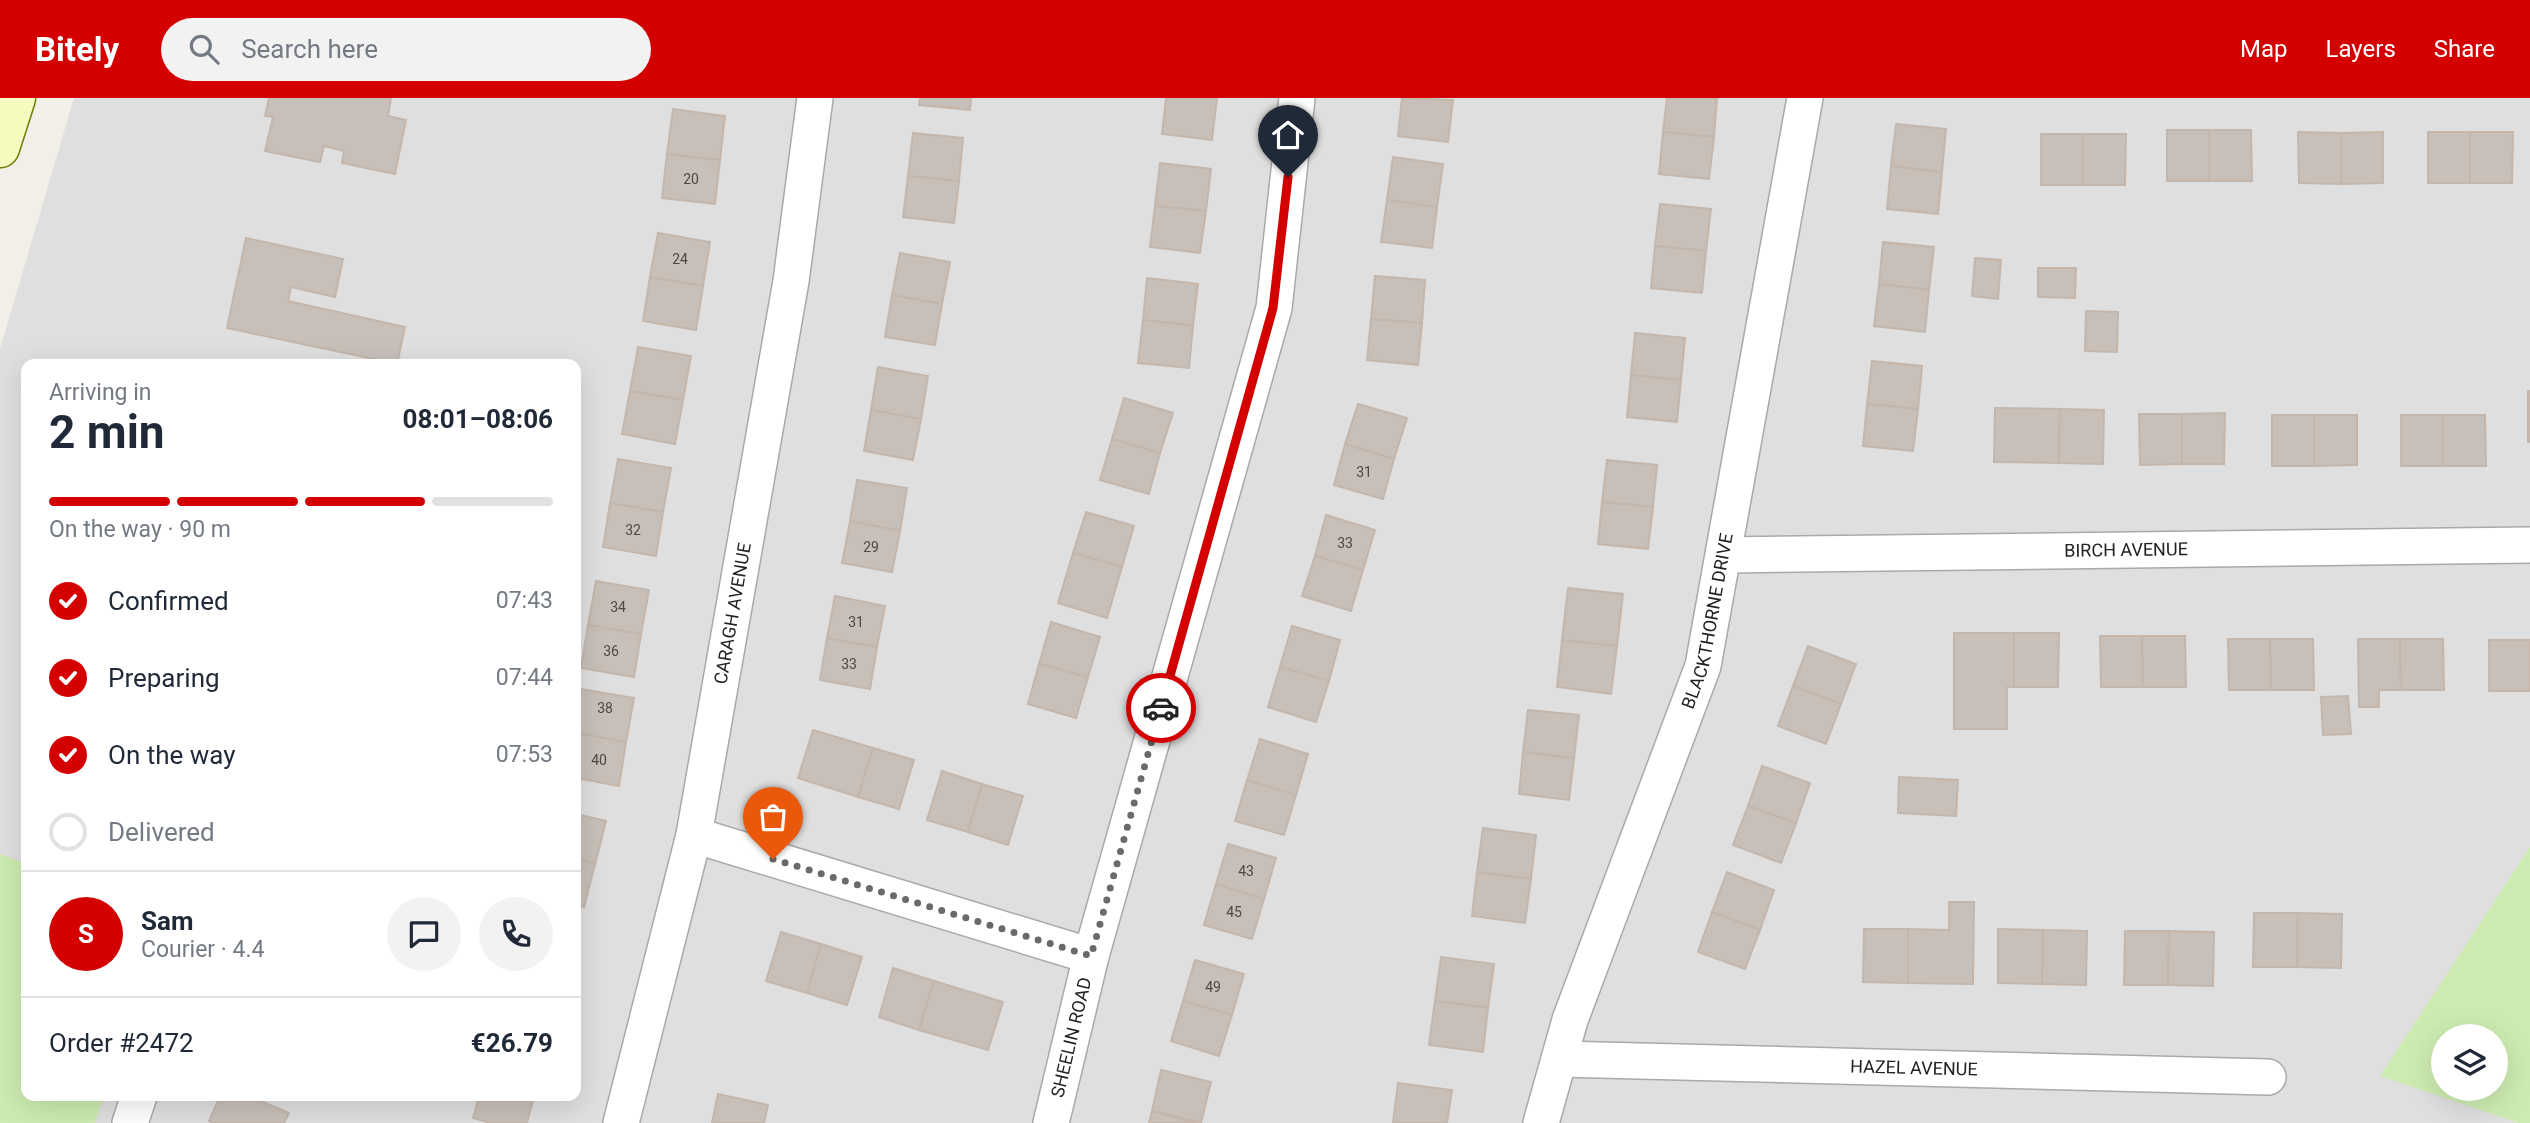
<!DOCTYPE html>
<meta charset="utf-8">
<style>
body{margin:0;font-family:Roboto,sans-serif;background:#f2f2f3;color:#1f2937;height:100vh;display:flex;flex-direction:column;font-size:26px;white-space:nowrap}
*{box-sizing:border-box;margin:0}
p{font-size:23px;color:#747a83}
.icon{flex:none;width:38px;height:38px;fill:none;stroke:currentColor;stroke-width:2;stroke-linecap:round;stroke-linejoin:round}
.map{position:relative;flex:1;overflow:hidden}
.panel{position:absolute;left:21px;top:261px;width:560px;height:742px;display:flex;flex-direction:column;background:#fff;border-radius:14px;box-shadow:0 7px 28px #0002}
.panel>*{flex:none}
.buttons{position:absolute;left:2431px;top:926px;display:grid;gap:14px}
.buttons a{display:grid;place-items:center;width:77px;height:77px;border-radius:50%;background:#fff;box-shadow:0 7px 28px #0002;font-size:35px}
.pin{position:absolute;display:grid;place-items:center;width:60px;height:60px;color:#fff;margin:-72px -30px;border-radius:50% 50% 50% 0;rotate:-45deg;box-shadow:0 0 7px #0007}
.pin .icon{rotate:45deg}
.courier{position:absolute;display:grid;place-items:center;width:70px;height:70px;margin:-35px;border:5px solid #d40000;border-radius:50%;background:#fff;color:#222;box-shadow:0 2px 9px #0007}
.head em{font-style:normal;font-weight:700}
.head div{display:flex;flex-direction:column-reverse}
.head{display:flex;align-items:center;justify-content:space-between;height:119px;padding:0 28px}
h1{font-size:46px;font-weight:700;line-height:52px}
.bar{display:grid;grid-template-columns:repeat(4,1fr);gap:10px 7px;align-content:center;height:84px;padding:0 28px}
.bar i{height:9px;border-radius:5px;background:#e0e1e3}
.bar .current{background:#d40000}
.bar p{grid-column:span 4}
.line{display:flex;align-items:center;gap:18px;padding:0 28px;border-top:2px solid #e0e1e3}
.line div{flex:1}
.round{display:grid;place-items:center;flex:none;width:74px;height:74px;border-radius:37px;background:#f2f2f3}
ol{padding:0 28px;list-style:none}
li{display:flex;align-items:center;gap:21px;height:77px}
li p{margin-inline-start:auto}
li .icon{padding:7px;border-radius:50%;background:#d40000;color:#fff;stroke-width:4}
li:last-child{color:#747a83}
li i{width:38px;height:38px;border:4px solid #e0e1e3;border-radius:50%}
header{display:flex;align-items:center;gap:42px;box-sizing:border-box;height:98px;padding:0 35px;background:#d40000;color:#fff}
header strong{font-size:33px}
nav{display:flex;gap:38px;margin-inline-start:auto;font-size:24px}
.search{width:490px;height:63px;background:#f2f2f3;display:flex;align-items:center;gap:18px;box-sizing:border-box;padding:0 24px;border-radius:38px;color:#747a83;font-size:26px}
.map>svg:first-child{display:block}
</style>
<header>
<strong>Bitely</strong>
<div class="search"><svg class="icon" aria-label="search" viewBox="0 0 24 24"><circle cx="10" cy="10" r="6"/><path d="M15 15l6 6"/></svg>Search here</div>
<nav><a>Map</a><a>Layers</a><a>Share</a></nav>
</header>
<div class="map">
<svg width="2530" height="1025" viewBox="0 0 2530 1025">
<rect width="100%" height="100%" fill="#f2efe9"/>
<path fill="#e0dfdf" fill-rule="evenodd" d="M74,0H2530V749L2381,977L2519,1025H0V251ZM26,266H576V998H26Z"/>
<g fill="#cdebb0" fill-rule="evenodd">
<path d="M2530,749V1025H2519L2380,978ZM2443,938H2496V990H2443Z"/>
<polygon points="0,756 26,766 26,998 104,998 95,1025 0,1025"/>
</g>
<g fill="#c7bfb8" stroke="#c4b6ab" stroke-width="2">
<polygon points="269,0 391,0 388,18 406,22 395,76 342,65 344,53 324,48 320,64 265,53 273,19 265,18"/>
<polygon points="920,0 971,0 970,12 919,7"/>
<polygon points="1166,0 1217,0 1212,42 1162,36"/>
<polygon points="1402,0 1453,2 1448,44 1398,38"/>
<polygon points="1667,0 1717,0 1714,39 1663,34"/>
<polygon points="673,11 725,18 720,62 667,56"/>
<polygon points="1896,26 1946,31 1942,74 1891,68"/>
<rect x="2167" y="32" width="42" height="51"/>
<polygon points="2209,32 2251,32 2252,83 2209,83"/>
<polygon points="1663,34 1714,39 1709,81 1659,76"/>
<polygon points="2298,34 2341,35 2341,86 2299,85"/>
<polygon points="2383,34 2383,85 2341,86 2341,35"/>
<rect x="2428" y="34" width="42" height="51"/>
<polygon points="2470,34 2513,34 2512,85 2470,85"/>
<polygon points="913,35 963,40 959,83 908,78"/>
<rect x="2041" y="36" width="42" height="51"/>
<polygon points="2083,36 2126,36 2125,87 2083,87"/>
<polygon points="667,56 720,62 715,106 662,100"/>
<polygon points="1393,59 1443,66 1437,109 1387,102"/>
<polygon points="1160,65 1211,71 1206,113 1155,108"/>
<polygon points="1891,68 1942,74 1938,116 1887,111"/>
<polygon points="908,78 959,83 954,125 903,119"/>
<polygon points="1387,102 1437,109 1432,150 1381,144"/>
<polygon points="1660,106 1711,111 1706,153 1655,148"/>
<polygon points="1155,108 1206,113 1200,155 1150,149"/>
<polygon points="658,135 710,144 703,188 650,179"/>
<polygon points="246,140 343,161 335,199 291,189 288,203 405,229 397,266 227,230"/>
<polygon points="1883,144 1934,149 1929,192 1879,186"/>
<polygon points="1655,148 1706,153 1702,195 1651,190"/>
<polygon points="900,155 950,164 942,206 892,197"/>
<polygon points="1975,160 2001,162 1998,201 1972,198"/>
<polygon points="2038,170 2076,170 2075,200 2038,199"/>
<polygon points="1375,178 1425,182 1422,225 1371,221"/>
<polygon points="650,179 703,188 696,232 643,223"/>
<polygon points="1147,180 1198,186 1193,228 1143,222"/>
<polygon points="1879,186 1929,192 1925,234 1874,228"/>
<polygon points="892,197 942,206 935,247 885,239"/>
<polygon points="2086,213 2118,214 2117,254 2085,253"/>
<polygon points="1371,221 1422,225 1418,267 1367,262"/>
<polygon points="1143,222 1193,228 1189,270 1138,265"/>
<polygon points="1635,235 1685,240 1681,282 1631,277"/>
<polygon points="638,249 691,258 683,302 630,293"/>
<polygon points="1872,263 1922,268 1918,311 1867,306"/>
<polygon points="878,269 928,278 921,321 871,312"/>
<polygon points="1631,277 1681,282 1677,324 1627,319"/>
<polygon points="630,293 683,302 675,346 622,336"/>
<rect x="2528" y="293" width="2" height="51"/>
<polygon points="1124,300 1173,315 1160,355 1112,341"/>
<polygon points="1358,306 1407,320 1394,361 1345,346"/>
<polygon points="1867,306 1918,311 1913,353 1863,348"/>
<polygon points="1995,310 2060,311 2059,365 1994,364"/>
<polygon points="2060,311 2104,312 2103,366 2059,365"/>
<polygon points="871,312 921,321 913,362 864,353"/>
<polygon points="2225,315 2224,366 2182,366 2182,316"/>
<polygon points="2139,316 2182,316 2182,366 2140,367"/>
<rect x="2272" y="317" width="42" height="51"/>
<polygon points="2314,317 2357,317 2357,367 2314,368"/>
<rect x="2401" y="317" width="42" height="51"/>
<polygon points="2443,317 2485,317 2486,368 2443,368"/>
<polygon points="1112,341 1160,355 1149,396 1100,382"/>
<polygon points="1345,346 1394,361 1383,401 1334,387"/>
<polygon points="618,361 671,370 663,414 610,405"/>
<polygon points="1607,362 1657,367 1653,409 1602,404"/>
<polygon points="857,382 907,390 900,433 850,423"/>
<polygon points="1602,404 1653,409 1648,451 1598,446"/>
<polygon points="610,405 663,414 656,458 603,449"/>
<polygon points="1086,414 1134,428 1122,469 1073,455"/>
<polygon points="1326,417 1375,432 1363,472 1315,458"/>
<polygon points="850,423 900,433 892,474 842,465"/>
<polygon points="1073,455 1122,469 1107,520 1058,505"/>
<polygon points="1315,458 1363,472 1351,513 1302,498"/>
<polygon points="596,483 649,492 641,536 588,527"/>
<polygon points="1568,490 1623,496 1617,548 1562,542"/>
<polygon points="835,498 885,508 877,549 827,540"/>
<polygon points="1051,524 1100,539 1088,579 1039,566"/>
<polygon points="588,527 641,536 634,579 581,570"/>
<polygon points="1292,528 1340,542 1329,583 1280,569"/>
<polygon points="1954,535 2014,535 2014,589 2007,589 2007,631 1954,631"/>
<polygon points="2014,535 2059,535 2058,589 2014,589"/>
<polygon points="2100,538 2142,538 2143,589 2101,589"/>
<polygon points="2142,538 2185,538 2186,589 2143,589"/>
<polygon points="827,540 877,549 870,591 820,582"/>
<polygon points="2228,541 2270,541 2271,592 2229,592"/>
<polygon points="2270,541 2313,541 2314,592 2271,592"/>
<polygon points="2358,541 2400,541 2401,592 2379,592 2379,609 2359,609"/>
<polygon points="2400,541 2443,541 2444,592 2401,592"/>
<polygon points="1562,542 1617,548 1611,596 1557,589"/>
<rect x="2489" y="542" width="41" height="51"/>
<polygon points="1808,548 1856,566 1841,606 1793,588"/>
<polygon points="1039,566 1088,579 1076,620 1028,606"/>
<polygon points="1280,569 1329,583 1316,624 1268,609"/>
<polygon points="1793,588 1841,606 1826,646 1778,628"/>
<polygon points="581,591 634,600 626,644 576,635"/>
<polygon points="2348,598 2351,636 2323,637 2321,599"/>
<polygon points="1528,612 1579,617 1574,660 1523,654"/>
<polygon points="813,632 873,650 858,699 798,680"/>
<polygon points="576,635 626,644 619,688 576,680"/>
<polygon points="1260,641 1308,656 1296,697 1247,682"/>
<polygon points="873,650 914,662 899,711 858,699"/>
<polygon points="1523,654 1574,660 1569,702 1519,696"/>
<polygon points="1762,668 1810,685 1796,725 1748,708"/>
<polygon points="942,673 982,686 968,734 927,722"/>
<polygon points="1899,679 1958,682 1956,718 1898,715"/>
<polygon points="1247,682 1296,697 1284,737 1235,723"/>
<polygon points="982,686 1023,698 1008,747 968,734"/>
<polygon points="1748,708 1796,725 1781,765 1733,747"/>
<polygon points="576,716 606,723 595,766 576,761"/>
<polygon points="1483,730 1536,737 1531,781 1477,774"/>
<polygon points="1228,746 1276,760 1264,801 1216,786"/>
<polygon points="576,761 595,766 584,809 576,807"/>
<polygon points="1477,774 1531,781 1525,825 1472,818"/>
<polygon points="1727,774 1774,792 1760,832 1712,814"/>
<polygon points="1216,786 1264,801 1252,841 1204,827"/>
<polygon points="1949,804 1974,804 1973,886 1908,885 1908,831 1949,832"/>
<polygon points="1712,814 1760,832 1745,871 1698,854"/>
<polygon points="2254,815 2298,815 2297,869 2253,869"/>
<polygon points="2298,815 2342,816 2341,870 2297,869"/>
<polygon points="1864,831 1908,831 1908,885 1863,884"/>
<polygon points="1998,831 2043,832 2042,886 1998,885"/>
<polygon points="2043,832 2087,833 2086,887 2042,886"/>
<polygon points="2125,833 2169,833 2168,887 2124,887"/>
<polygon points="2169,833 2214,834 2213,888 2168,887"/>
<polygon points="781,834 821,846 807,895 766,883"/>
<polygon points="821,846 862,859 847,907 807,895"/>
<polygon points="1441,859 1494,866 1488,910 1435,903"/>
<polygon points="1195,862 1244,876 1232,917 1183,903"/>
<polygon points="893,870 934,883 919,932 879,919"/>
<polygon points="934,883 1003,904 988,952 919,932"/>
<polygon points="1183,903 1232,917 1219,958 1171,943"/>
<polygon points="1435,903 1488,910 1483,954 1429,947"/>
<polygon points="1161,972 1211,984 1201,1025 1152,1013"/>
<polygon points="1398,985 1452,992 1447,1025 1393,1025"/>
<polygon points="718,996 768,1007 764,1025 712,1025"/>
<polygon points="220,998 249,998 289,1015 284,1025 213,1025 209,1023"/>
<polygon points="479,998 534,998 527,1025 491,1025 473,1020"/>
<polygon points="1152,1013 1198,1025 1149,1025"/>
</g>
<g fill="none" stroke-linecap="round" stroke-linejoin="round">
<defs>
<g id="street">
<path id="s1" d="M1724,457L2530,447"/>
<polyline points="694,737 1091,858"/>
<path id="s2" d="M1559,961L2268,979"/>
<polyline points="130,1025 139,998"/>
<path id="s3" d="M621,1025L694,737L791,183L815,0"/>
<path id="s4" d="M1051,1025L1091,858L1274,210L1297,0"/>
<path id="s5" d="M1541,1025L1570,922L1703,568L1805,0"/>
</g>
<polyline id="secondary" points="0,50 16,0"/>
</defs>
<use href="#street" stroke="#a9a9a9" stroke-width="38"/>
<use href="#secondary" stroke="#707d05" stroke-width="41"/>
<use href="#street" stroke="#fff" stroke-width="35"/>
<use href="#secondary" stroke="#f7fabf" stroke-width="38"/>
</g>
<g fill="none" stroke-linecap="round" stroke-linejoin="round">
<polyline stroke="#6b6a68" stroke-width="7" stroke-dasharray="0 12.6" points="773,761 1091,858 1161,610"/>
<polyline stroke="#d40000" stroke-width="9" points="1161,610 1273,210 1288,79"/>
</g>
<g text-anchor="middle" stroke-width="5" stroke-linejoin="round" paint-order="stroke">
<g font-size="14" fill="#4b4948">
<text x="691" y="86">20</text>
<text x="680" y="166">24</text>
<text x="1364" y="379">31</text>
<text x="633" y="437">32</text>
<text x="1345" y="450">33</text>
<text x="871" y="454">29</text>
<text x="618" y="514">34</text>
<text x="856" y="529">31</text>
<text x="611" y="558">36</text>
<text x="849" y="571">33</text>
<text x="605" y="615">38</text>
<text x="599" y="667">40</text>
<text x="1246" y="778">43</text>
<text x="1234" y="819">45</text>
<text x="1213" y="894">49</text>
</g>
<g font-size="18" fill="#222" stroke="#fff">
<text dy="6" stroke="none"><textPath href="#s1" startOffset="402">BIRCH AVENUE</textPath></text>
<text dy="6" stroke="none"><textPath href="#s3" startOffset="522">CARAGH AVENUE</textPath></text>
<text dy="6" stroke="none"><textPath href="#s5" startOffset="530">BLACKTHORNE DRIVE</textPath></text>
<text dy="6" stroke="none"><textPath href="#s4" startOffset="88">SHEELIN ROAD</textPath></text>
<text dy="6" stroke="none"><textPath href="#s2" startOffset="355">HAZEL AVENUE</textPath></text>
</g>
</g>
</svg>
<div class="buttons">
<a><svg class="icon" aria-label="layers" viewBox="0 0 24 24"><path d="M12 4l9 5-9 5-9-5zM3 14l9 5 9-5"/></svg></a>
</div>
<div class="pin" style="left:773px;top:761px;background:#ea580c"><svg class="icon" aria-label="bag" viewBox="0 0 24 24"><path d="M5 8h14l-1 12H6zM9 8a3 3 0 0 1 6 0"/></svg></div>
<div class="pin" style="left:1288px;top:79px;background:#1f2937"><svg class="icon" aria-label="home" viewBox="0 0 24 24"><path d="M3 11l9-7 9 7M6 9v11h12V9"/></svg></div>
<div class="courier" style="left:1161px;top:610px"><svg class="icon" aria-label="car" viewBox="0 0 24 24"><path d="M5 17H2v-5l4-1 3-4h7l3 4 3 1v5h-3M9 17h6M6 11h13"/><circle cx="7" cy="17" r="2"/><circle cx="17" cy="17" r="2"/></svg></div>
<section class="panel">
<div class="head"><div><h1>2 min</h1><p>Arriving in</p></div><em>08:01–08:06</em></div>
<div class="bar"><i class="current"></i><i class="current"></i><i class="current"></i><i></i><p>On the way · 90 m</p></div>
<ol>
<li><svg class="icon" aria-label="check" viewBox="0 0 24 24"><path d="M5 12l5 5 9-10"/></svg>Confirmed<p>07:43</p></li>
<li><svg class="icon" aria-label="check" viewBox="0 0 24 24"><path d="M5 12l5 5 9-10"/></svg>Preparing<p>07:44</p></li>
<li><svg class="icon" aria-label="check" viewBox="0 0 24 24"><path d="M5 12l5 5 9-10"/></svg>On the way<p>07:53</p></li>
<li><i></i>Delivered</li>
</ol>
<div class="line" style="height:126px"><b class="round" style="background:#d40000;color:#fff">S</b><div><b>Sam</b><p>Courier · 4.4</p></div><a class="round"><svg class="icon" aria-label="chat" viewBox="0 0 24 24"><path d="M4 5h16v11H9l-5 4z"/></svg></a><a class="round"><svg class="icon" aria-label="phone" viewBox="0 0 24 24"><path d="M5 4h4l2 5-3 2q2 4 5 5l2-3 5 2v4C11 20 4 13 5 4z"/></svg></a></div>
<div class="line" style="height:91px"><div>Order #2472</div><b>€26.79</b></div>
</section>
</div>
